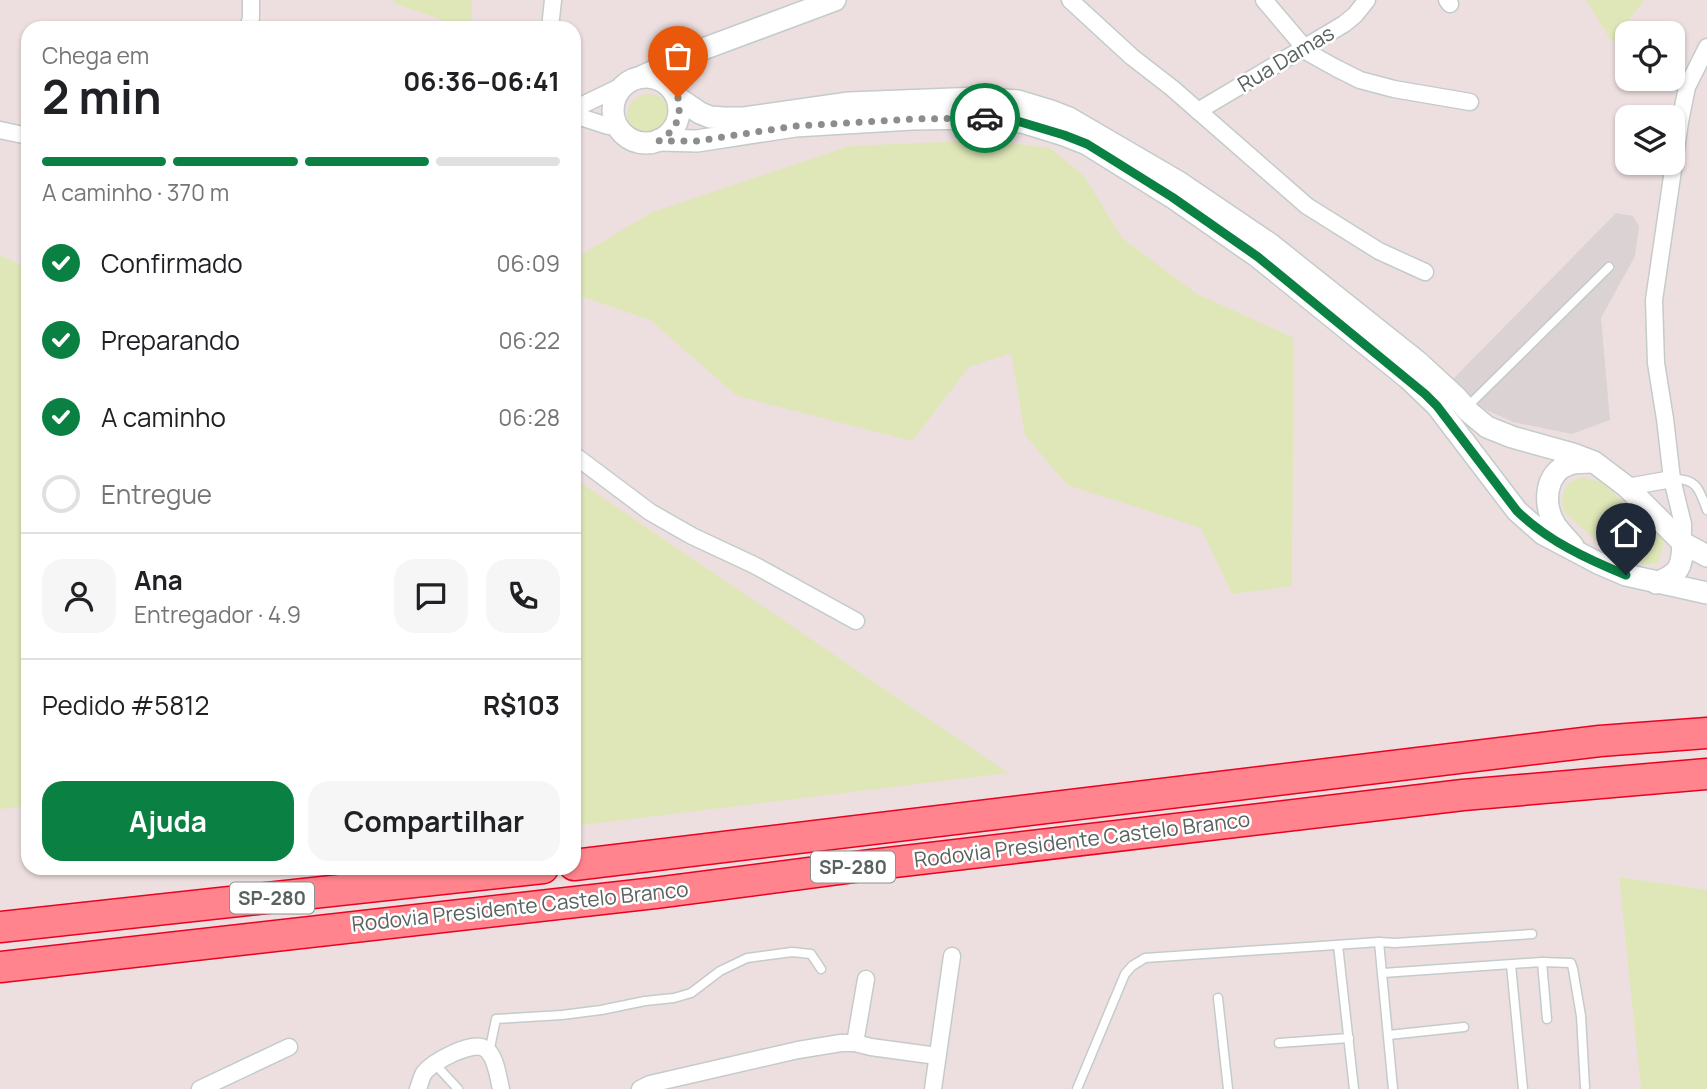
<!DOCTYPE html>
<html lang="pt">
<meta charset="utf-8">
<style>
body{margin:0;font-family:Manrope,sans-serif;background:#f6f6f6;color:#202124;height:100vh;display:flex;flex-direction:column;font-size:26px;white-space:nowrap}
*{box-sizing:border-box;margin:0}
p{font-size:23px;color:#757577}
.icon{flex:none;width:38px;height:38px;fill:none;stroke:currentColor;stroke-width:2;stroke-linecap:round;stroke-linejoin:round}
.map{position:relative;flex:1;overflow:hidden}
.details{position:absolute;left:21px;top:21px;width:560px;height:854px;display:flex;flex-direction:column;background:#fff;border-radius:21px;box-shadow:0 2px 5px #0004}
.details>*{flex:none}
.tools{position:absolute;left:1615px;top:21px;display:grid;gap:14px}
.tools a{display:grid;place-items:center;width:70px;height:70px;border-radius:14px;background:#fff;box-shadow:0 2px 5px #0004;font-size:35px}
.pin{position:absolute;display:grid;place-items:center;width:60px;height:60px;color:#fff;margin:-72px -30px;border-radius:50% 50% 50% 0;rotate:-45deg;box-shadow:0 0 7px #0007}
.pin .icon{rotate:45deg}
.courier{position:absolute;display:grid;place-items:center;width:70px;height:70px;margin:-35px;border:5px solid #0b8043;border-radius:50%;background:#fff;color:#222;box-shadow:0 2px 9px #0007}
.head em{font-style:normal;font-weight:700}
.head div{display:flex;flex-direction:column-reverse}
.head{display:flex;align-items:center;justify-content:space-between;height:119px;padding:0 21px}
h1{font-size:46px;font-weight:700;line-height:52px}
.bar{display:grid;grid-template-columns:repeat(4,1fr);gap:10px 7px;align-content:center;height:84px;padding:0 21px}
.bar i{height:9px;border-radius:5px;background:#e0e0e0}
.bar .on{background:#0b8043}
.bar p{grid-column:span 4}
.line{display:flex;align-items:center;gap:18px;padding:0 21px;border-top:2px solid #e0e0e0}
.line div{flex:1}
.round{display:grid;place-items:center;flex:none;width:74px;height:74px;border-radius:21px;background:#f6f6f6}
ol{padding:0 21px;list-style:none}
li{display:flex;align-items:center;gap:21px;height:77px}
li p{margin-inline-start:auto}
li .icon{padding:7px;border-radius:50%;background:#0b8043;color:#fff;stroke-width:4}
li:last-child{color:#757577}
li i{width:38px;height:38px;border:4px solid #e0e0e0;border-radius:50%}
.primary-button{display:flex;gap:14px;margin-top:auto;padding:14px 21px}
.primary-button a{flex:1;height:80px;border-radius:21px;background:#0b8043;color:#fff;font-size:28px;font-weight:700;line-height:80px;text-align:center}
.primary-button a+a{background:#f6f6f6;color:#202124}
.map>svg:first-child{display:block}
</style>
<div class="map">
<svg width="1707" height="1089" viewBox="0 0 1707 1089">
<rect width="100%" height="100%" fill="#eddfdf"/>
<polygon fill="#dbd2d3" points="1616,213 1633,216 1639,226 1635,256 1601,318 1610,420 1572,434 1513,422 1482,408 1452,380"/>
<g fill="#dfe7b8">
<polygon points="394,0 472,0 472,28 465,28 393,3"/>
<polygon points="1586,0 1644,0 1612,42"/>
<circle cx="649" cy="116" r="22"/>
<polygon points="991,140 1050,148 1084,176 1122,238 1197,294 1294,338 1292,586 1232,594 1201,528 1067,485 1025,435 1011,353 969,367 912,441 737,396 650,320 574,294 574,259 650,213 850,146"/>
<polygon points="0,255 28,269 28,806 0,809"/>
<polygon points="1582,477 1601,482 1665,539 1658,563 1645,565 1605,548 1564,512 1562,500 1565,488 1570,482"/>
<polygon points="574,478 1008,773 574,826"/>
<polygon points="1619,877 1707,890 1707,1089 1641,1089"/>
</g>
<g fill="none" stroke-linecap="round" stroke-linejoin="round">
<defs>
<g id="service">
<polyline points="1466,408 1609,267"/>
<path d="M1672,479C1697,478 1699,489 1707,510"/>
<polyline points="1379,942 1393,1089"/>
<polyline points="1338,945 1354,1089"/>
<polyline points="1542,962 1547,1019"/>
<polyline points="1511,965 1523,1089"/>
<polyline points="1383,973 1542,962 1571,963 1573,969 1581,1016 1585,1087"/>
<polyline points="1218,998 1228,1089"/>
<polyline points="1389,1035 1464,1027"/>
<polyline points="1279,1043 1349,1038"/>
<polyline points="489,1053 496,1019 562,1015 601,1010 645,1001 674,998 691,993 720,971 747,958 792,952 811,954 821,969"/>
<polyline points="435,1064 458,1089"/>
<polyline points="1077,1089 1125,974 1132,966 1145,958 1379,942 1395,943 1532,934"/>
</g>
<g id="minor">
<polyline points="1070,0 1132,57 1172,88 1307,206 1379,251 1425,272"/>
<polyline points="1264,0 1309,53 1336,68 1360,80 1394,89 1470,102"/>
<polyline points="1447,0 1450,4"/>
<polyline points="248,28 251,18 251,0"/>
<polyline points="550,28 553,0"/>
<polyline points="574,109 624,85"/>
<polyline points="1198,111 1344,24 1355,15 1367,0"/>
<polyline points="574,115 608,126 616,123"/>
<polyline points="0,130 28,136"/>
<polyline points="574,455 650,512 692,536 754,565 856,621"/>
<polyline points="1627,487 1672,479"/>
<polyline points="1683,543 1683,524 1672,479 1665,419 1656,363 1654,300 1680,122 1687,87 1707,47"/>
<polyline points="855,1043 866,979"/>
<polyline points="200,1089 289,1047"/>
<path d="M418,1089C420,1084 421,1078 424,1073C432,1062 471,1041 484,1048C496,1054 498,1077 501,1089"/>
<polyline points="640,1089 650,1084 798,1050 841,1043 855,1043 871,1047 937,1056"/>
<polyline points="933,1089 952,956"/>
</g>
<g id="tertiary">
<polyline points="643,76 695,52 835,0"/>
<circle cx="646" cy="110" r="33"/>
<polyline points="678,98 700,113 710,117 724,118 744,118 849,103 979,98 1018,101 1051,111 1069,118 1177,181 1270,244 1418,362 1456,397 1469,412 1487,427 1512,437 1573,454 1594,462 1627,487 1683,543 1707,556"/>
<polyline points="659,140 697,141 795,126 912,119 978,118 1022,122 1064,135 1087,144 1172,197 1258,257 1409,379 1437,406 1517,511 1543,534 1598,563 1626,575 1707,593"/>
<path d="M1573,546C1567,539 1560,532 1555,525C1543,505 1544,472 1570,464C1577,462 1585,462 1592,462"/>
<path d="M1656,583C1680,574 1682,567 1683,543"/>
</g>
<g id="motorway">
<polyline points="574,865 1600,741 1707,733"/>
<polyline points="0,927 543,868"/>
<polyline points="0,967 655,893 870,865 1463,795 1707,774"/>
</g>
</defs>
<use href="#service" stroke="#c3ccca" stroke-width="11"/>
<use href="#minor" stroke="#c3ccca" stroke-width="19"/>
<use href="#tertiary" stroke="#c3ccca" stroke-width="24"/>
<use href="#motorway" stroke="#ec0020" stroke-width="33"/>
<use href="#service" stroke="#fff" stroke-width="8"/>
<use href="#minor" stroke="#fff" stroke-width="16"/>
<use href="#tertiary" stroke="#fff" stroke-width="21"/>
<use href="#motorway" stroke="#ff848d" stroke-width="30"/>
</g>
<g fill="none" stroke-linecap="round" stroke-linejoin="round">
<path stroke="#8c8e8c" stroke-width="7" stroke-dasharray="0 12.6" d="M678,98C682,117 676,130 659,141H697L795,126L912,119L985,118"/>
<path stroke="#0b8043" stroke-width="9" d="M985,118L1014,120L1064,135L1087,144L1108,157L1172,197L1258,257L1425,394L1437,406L1517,511C1548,541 1587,559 1626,575"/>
</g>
<g text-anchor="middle" stroke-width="5" stroke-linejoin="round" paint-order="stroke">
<g fill="#fff" stroke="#8a918f" stroke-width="2">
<rect x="811" y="851.5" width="84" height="31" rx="5"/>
<rect x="230" y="882.5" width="84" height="31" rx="5"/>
</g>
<g font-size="19" font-weight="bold" fill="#58625f">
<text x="853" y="874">SP-280</text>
<text x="272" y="905">SP-280</text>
</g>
<g font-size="21" fill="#58625f" stroke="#fff">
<text transform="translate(1286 59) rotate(-31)" y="7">Rua Damas</text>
<text transform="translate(1082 840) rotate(-7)" y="7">Rodovia Presidente Castelo Branco</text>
<text transform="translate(520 907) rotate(-6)" y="7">Rodovia Presidente Castelo Branco</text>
</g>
</g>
</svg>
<div class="tools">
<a><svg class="icon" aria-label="locate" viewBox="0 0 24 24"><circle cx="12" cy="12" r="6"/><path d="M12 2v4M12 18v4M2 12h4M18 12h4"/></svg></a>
<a><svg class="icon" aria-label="layers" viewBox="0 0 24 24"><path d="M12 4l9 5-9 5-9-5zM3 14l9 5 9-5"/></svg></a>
</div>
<div class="pin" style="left:678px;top:98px;background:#ea580c"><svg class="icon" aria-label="bag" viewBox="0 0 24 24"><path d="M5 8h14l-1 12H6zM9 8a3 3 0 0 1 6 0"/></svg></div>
<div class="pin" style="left:1626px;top:575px;background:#1f2937"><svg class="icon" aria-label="home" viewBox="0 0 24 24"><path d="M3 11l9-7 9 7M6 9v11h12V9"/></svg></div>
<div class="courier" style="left:985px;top:118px"><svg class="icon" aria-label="car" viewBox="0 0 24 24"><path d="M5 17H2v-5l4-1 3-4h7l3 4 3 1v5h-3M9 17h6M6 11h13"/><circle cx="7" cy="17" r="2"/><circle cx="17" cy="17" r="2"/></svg></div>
<section class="details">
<div class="head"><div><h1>2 min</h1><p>Chega em</p></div><em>06:36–06:41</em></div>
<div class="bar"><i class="on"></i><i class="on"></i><i class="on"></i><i></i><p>A caminho · 370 m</p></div>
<ol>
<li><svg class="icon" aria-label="check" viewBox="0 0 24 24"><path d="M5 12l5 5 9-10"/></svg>Confirmado<p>06:09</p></li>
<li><svg class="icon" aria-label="check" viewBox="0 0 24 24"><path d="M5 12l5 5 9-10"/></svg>Preparando<p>06:22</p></li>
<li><svg class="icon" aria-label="check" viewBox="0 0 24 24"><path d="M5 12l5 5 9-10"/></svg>A caminho<p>06:28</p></li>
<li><i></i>Entregue</li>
</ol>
<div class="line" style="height:126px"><a class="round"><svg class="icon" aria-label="person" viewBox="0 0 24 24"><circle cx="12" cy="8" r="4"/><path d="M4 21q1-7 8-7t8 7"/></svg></a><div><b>Ana</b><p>Entregador · 4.9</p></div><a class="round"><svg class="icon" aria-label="chat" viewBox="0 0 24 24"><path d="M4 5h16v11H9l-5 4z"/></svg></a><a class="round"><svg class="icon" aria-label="phone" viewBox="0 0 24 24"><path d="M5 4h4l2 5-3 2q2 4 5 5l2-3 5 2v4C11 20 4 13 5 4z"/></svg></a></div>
<div class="line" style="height:91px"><div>Pedido #5812</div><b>R$103</b></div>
<div class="primary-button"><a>Ajuda</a><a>Compartilhar</a></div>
</section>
</div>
